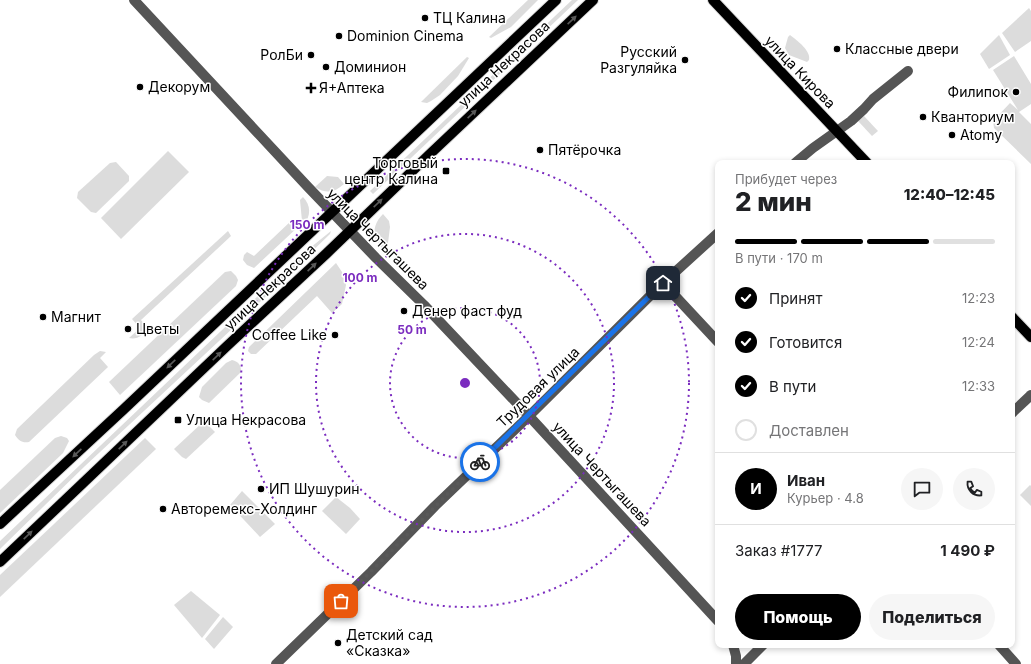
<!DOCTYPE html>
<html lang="ru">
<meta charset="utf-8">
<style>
body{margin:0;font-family:Inter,sans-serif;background:#f6f6f6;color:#202124;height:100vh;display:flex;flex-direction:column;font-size:15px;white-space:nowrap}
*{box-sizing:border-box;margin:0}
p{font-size:13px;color:#757577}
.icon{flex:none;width:22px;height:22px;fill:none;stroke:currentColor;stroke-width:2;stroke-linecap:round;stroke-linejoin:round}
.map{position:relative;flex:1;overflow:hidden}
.details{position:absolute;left:715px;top:160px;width:300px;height:488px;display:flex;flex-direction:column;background:#fff;border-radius:8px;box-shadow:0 2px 6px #0003}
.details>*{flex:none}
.pin{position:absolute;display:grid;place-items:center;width:34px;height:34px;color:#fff;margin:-17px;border-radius:8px;box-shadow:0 2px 6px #0006}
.courier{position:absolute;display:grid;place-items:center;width:40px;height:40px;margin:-20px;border:3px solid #1a73e8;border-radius:50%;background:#fff;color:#222;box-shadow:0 1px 5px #0007}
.summary em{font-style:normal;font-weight:800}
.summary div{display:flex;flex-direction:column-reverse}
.summary{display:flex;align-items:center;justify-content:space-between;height:68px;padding:0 20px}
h1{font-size:26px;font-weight:800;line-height:30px}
.bar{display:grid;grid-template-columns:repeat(4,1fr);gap:6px 4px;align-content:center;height:48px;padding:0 20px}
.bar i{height:5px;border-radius:3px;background:#e0e0e0}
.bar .active{background:#000}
.bar p{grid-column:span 4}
.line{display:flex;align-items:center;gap:10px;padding:0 20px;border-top:1px solid #e0e0e0}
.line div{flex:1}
.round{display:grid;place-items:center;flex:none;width:42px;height:42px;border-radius:21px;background:#f6f6f6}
ol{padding:0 20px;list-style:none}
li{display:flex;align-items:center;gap:12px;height:44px}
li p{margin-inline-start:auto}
li .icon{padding:4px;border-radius:50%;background:#000;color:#fff;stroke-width:4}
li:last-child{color:#757577}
li i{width:22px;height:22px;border:2px solid #e0e0e0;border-radius:50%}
.cta{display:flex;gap:8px;margin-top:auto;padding:8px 20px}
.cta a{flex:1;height:46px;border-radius:24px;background:#000;color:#fff;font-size:16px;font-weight:800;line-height:46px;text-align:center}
.cta a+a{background:#f6f6f6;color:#202124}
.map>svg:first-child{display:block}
</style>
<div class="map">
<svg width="1031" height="664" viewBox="0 0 1031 664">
<rect width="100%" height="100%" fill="#fff"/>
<g fill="#dcdcdc">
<polygon points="528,0 538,0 511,27 491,38 489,37"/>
<polygon points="572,0 578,0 373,194 370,191"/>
<polygon points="1029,8 1031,11 1031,41 1015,52 1002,33"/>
<path d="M790,35C798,41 811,51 809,60L807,62L789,55L785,48L788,37Z"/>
<polygon points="999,35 1010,55 989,69 980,54"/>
<polygon points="1014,56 1031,84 1031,104 1019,112 1031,124 1031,164 994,128 993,121 1010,103 1018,110 993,70"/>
<polygon points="467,57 469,58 458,76 440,95 431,101 427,103 421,102"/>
<polygon points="864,116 878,131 872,136 858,121"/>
<polygon points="168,151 189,172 121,239 101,218"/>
<polygon points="116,162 129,176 129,181 96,213 91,212 77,198 78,192 110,163"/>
<path d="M327,176L338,177L344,184C334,193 326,194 315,187Z"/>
<path d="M303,197C311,205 311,216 304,224L302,221L300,200Z"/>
<path d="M383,214L389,221L390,227L388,243L382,248C380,246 377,243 376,240C372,230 376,221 383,214Z"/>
<polygon points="292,220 298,227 254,268 247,265 243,260 244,255 247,252 254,256"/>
<path d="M228,231L231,236L141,320L147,328C144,335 137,340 129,338L140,328L132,319Z"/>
<polygon points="331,231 330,234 233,328 85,466 0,549 0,541 300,256"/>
<polygon points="336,263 342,272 346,285 342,304 332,313 317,296 256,354 251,354 248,351 249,347"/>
<polygon points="231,271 236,276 238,280 236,286 120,395 109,382 225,272"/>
<path d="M100,351L106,352L100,358L108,367L29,442C22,443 19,441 15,435L17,429L94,355Z"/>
<path d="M232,360C239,362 241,365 241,372L209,403L202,400L199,397L202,387L226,363Z"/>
<polygon points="202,423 207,424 215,432 186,459 182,457 174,449"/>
<polygon points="61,436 67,438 69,441 63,453 0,513 0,490 55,438"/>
<polygon points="145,438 156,449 0,597 0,575"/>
<polygon points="1030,485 1031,486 1031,506 1020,495"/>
<polygon points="242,491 275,524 260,537 230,505"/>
<polygon points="336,497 350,508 360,519 346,534 322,511"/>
<polygon points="191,591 220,615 202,638 174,605"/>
<polygon points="223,617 233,627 214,649 205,639"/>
</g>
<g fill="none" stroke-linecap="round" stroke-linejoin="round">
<defs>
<g id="major">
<polyline points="713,0 867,163"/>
<polyline points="1012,317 1031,337"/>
<polyline points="0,524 124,409 556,0"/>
<polyline points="0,562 227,346 327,253 431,153 593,0"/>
</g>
</defs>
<use href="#major" stroke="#dbdbdb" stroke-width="12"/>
<g stroke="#555" stroke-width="10">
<polyline points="134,0 308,187 376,258 424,305 529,416 718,621"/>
<polyline points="795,163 813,148 851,121 864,109 873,99 908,71"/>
<polyline points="663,283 718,342"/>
<polyline points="1012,413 1031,395"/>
<polyline points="733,645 736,656 736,664"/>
<polyline points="999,645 1016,664"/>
<polyline points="276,664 371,572 435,506 529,416 663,283 718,233"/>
<polyline points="744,664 763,645"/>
</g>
<use href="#major" stroke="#000" stroke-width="10"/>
</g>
<defs><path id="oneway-solid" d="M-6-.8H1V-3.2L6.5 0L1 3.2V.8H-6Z"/></defs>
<g fill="#595959">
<use href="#oneway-solid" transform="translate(572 20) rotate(-43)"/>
<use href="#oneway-solid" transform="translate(472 114) rotate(-43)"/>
<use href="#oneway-solid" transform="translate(378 203) rotate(-44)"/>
<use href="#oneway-solid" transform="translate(312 267) rotate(-43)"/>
<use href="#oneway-solid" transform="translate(217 356) rotate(-44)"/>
<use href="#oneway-solid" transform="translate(171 364) rotate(136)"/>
<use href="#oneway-solid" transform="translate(123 445) rotate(-44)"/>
<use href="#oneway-solid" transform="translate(77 453) rotate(137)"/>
<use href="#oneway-solid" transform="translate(28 535) rotate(-44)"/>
</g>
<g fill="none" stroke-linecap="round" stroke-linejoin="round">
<path stroke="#595959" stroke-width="4" stroke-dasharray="0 7.2" d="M341,601C388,555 433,508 480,462"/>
<polyline stroke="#1a73e8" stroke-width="5" points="480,462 663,283"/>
</g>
<g fill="none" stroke="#7b2cbf" stroke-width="2" stroke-dasharray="2 4">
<circle cx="465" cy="383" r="75"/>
<circle cx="465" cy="383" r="149"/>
<circle cx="465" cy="383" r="224"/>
</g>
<g fill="#000" stroke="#fff" stroke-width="1.5">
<circle cx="425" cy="18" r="4"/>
<circle cx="339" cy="36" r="4"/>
<circle cx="837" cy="49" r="4"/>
<circle cx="311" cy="55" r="4"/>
<circle cx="685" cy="60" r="4"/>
<circle cx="326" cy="67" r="4"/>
<circle cx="140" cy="87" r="4"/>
<path d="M309 82h4v4h4v4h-4v4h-4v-4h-4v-4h4z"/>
<circle cx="1016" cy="92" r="4"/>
<circle cx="923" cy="117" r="4"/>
<circle cx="952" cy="135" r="4"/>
<circle cx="540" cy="150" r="4"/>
<rect x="442" y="167" width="8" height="8" rx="2"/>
<circle cx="404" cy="311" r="4"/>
<circle cx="43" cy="317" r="4"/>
<circle cx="128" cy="329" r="4"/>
<circle cx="335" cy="335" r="4"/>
<rect x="174" y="416" width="8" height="8" rx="2"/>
<circle cx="261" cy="489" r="4"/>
<circle cx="163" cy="509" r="4"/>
<circle cx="338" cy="643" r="4"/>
</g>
<g text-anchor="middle" stroke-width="3" stroke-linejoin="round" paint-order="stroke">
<g font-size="14" fill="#000" stroke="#fff" text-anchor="start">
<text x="433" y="23">ТЦ Калина</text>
<text x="347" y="41">Dominion Cinema</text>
<text x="845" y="54">Классные двери</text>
<text x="677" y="57" text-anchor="end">Русский<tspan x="677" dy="16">Разгуляйка</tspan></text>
<text x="303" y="60" text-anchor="end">РолБи</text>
<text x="334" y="72">Доминион</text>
<text x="148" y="92">Декорум</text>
<text x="319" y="93">Я+Аптека</text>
<text x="1008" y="97" text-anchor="end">Филипок</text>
<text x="931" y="122">Кванториум</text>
<text x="960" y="140">Atomy</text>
<text x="548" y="155">Пятёрочка</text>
<text x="438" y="168" text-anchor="end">Торговый<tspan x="438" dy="16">центр Калина</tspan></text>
<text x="412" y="316">Денер фаст фуд</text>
<text x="51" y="322">Магнит</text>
<text x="136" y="334">Цветы</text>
<text x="327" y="340" text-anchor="end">Coffee Like</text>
<text x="186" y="425">Улица Некрасова</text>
<text x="269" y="494">ИП Шушурин</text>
<text x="171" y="514">Авторемекс-Холдинг</text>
<text x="346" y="640">Детский сад<tspan x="346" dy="16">«Сказка»</tspan></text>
</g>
<g font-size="14" fill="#000" stroke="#fff">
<text transform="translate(504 64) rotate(-43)" y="5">улица Некрасова</text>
<text transform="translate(800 72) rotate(46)" y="5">улица Кирова</text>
<text transform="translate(378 239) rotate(45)" y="5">улица Чертыгашева</text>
<text transform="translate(270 287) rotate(-43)" y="5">улица Некрасова</text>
<text transform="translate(538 387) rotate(-44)" y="5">Трудовая улица</text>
<text transform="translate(602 474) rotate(47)" y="5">улица Чертыгашева</text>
</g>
</g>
<circle cx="465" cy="383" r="6" fill="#7b2cbf" stroke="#fff" stroke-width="2"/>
<g font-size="12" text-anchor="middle" font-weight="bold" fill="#7b2cbf" stroke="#fff" stroke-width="3" stroke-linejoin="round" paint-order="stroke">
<text x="307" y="229">150 m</text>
<text x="360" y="282">100 m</text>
<text x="412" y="334">50 m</text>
</g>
</svg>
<div class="pin" style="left:341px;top:601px;background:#ea580c"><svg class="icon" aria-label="bag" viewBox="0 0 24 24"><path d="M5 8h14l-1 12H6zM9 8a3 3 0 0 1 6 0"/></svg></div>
<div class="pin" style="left:663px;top:283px;background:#1f2937"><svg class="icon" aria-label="home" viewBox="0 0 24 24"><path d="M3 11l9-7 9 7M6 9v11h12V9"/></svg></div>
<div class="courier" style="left:480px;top:462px"><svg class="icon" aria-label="bike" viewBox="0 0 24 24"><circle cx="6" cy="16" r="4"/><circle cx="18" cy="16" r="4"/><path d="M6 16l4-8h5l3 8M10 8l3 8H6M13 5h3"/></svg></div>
<section class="details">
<div class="summary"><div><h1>2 мин</h1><p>Прибудет через</p></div><em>12:40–12:45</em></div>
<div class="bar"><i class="active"></i><i class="active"></i><i class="active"></i><i></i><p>В пути · 170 m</p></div>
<ol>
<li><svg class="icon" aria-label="check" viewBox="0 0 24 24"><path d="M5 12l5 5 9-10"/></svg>Принят<p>12:23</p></li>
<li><svg class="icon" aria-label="check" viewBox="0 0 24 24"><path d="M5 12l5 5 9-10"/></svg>Готовится<p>12:24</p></li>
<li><svg class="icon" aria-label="check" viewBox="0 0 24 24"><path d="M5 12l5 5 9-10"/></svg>В пути<p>12:33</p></li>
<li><i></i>Доставлен</li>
</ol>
<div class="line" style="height:72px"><b class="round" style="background:#000;color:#fff">И</b><div><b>Иван</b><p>Курьер · 4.8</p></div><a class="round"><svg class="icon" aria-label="chat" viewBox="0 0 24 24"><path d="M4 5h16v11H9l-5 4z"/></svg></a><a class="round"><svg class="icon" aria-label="phone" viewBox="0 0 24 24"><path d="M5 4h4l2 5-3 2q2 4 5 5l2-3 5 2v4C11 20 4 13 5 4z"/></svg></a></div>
<div class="line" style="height:52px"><div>Заказ #1777</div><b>1 490 ₽</b></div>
<div class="cta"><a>Помощь</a><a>Поделиться</a></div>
</section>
</div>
